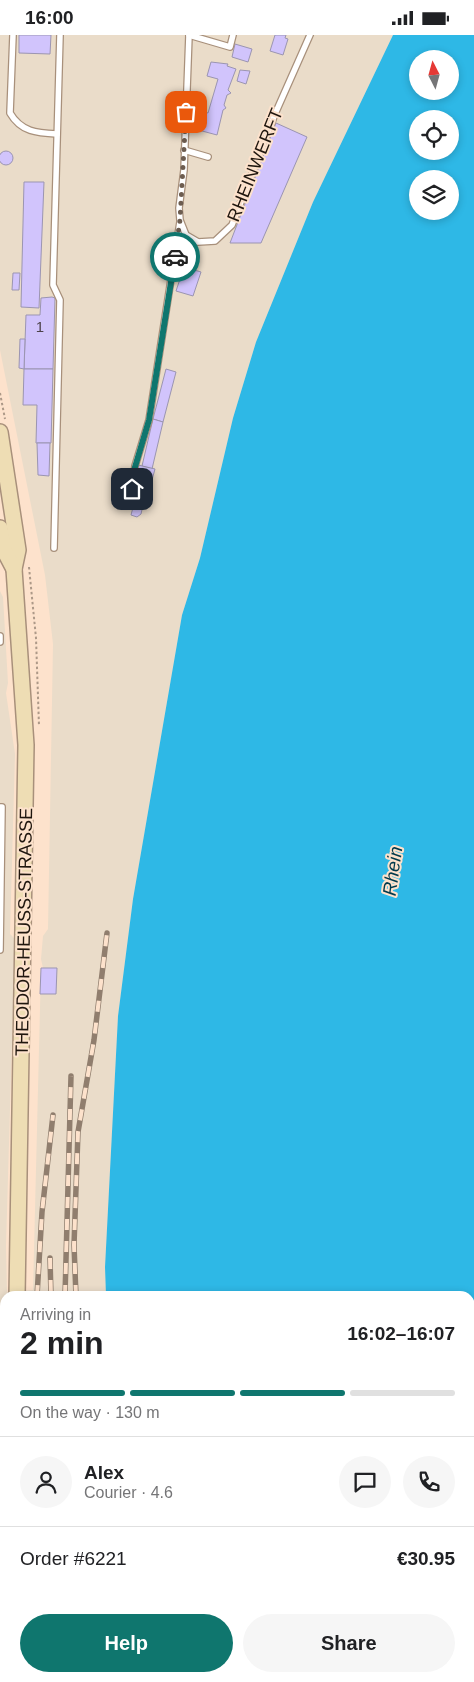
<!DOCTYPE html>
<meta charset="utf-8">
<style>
body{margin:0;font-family:Arial,sans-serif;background:#f6f6f6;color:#202124;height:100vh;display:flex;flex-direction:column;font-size:19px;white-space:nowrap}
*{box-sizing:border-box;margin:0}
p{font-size:16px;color:#757577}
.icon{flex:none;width:28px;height:28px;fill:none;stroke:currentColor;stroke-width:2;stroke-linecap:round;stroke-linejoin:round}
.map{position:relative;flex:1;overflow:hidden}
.side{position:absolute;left:0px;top:1256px;width:475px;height:391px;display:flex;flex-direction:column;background:#fff;border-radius:15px 15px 0 0;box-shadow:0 2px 8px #0003}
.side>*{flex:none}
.needle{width:32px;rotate:354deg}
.controls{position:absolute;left:409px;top:15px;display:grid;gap:10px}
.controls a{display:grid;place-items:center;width:50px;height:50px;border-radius:50%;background:#fff;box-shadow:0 2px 8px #0003;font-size:25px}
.pin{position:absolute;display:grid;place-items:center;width:42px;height:42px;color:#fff;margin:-21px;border-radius:10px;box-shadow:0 2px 8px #0006}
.courier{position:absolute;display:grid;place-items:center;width:50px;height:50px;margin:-25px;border:4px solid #0f766e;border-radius:50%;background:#fff;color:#222;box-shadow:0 1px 6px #0007}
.head em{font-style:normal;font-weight:700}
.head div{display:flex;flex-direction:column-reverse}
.head{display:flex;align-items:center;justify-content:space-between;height:85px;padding:0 20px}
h1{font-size:32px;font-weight:700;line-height:38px}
.bar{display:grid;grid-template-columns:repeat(4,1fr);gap:8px 5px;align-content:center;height:60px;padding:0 20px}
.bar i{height:6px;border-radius:4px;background:#e0e0e0}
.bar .selected{background:#0f766e}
.bar p{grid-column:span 4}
.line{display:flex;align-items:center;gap:12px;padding:0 20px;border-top:1px solid #e0e0e0}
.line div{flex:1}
.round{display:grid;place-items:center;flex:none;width:52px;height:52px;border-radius:26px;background:#f6f6f6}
.primary-button{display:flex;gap:10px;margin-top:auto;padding:10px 20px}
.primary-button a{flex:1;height:58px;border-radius:30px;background:#0f766e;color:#fff;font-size:20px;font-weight:700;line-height:58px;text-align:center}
.primary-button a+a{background:#f6f6f6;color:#202124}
.status{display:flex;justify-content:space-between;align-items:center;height:35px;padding:0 25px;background:#fff;direction:ltr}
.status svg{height:14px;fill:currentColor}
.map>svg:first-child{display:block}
</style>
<div class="status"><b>16:00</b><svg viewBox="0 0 49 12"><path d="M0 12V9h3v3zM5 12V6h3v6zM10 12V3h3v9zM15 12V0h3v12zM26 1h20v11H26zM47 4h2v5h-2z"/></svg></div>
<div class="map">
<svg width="474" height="1647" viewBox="0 0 474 1647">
<rect width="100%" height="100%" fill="#fde2cc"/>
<polygon fill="#eadcc9" points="0,0 393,0 313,167 256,307 233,383 200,523 182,580 133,864 118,981 105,1232 106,1261 5,1261 5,1642 147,1642 147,1647 0,1647 0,556 3,562 8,648 6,658 15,719 10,899 15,904 6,1211 7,1257 33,1255 41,933 43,933 41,924 43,901 48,894 53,609 45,540 0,315"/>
<path fill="#2eb8e6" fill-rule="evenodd" d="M393,0H474V1647H147V1643L470,1642V1261H106L105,1232L118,981L133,864L182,580L200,523L233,383L256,307L313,167ZM418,24H450V56H418ZM418,84H450V116H418ZM418,144H450V176H418Z"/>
<g fill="#d1c4fc" stroke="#9b95b1">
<polygon points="19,0 51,0 50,19 19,18"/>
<polygon points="275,0 286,0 285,3 288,4 283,20 270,16"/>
<polygon points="235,9 252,14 248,27 232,22"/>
<polygon points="211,27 228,29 227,31 236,34 228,55 231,58 227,60 224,70 226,73 223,75 217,100 191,93 197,75 208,78 218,44 207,41"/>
<polygon points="240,35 250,36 246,49 237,46"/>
<polygon points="276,88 307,102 261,208 230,208"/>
<circle cx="6" cy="123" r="7"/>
<polygon points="24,147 44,147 39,273 21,272"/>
<polygon points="184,232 201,237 193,261 176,256"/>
<polygon points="13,238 20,238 19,255 12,255"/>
<polygon points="52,262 55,263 53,334 24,334 26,280 40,280 41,263"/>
<polygon points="20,304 25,304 24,334 19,333"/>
<polygon points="24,334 53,334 51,408 36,408 37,370 23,370"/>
<polygon points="166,334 176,337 163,387 153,384"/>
<polygon points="153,384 163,387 152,434 142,431"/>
<polygon points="37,408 50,408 49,441 38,440"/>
<polygon points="138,430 155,434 152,445 135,440"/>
<polygon points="141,442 149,444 141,479 137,482 131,480"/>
<polygon points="41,933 57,933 56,959 40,959"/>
</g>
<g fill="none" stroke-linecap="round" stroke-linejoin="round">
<defs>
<g id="service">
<path d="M13,0L10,78C21,97 37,98 57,99"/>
<polyline points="189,0 184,135 179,173 180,185 186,200 198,207 215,206 232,190 275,79 310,0"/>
<polyline points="189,0 230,12 233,0"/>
<polyline points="184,115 208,122"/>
<polyline points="132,454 135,431 149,385 180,187"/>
<polyline points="54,513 60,265 53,250 60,0"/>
<polyline points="0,601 0,607"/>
<polyline points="0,772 2,772 0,915"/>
<polyline points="0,1371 5,1377"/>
<polyline points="42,1647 42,1642"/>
</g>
<g id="secondary">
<polyline points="0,397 18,515 14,534 26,710 17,1261"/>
<polyline points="0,493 4,515 14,534"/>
<polyline points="0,1638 5,1604"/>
</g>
</defs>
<use href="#service" stroke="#a8907b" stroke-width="8"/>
<use href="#secondary" stroke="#a8907b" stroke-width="18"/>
<g stroke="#ad9988" stroke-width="2" stroke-dasharray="2.5 2.5" stroke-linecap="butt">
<polyline points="0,358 5,384"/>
<polyline points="29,532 36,603 39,691"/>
</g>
<use href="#service" stroke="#fff" stroke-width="5.5"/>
<use href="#secondary" stroke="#eeddb4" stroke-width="15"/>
<defs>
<g id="rail">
<polyline points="50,1223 51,1261"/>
<polyline points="37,1261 42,1177 53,1080"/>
<polyline points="65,1261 71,1041"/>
<polyline points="76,1261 74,1210 78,1097 94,1005 107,898"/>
<polyline points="0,1494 5,1477"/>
<polyline points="0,1544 5,1520"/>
<polyline points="71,1642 72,1647"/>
<polyline points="111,1642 112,1647"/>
<polyline points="120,1642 121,1647"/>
<polyline points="52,1647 52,1642"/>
</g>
</defs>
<use href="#rail" stroke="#907e6e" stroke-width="5.5"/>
<use href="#rail" stroke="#fde2cc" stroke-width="4" stroke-dasharray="11" stroke-linecap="butt"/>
</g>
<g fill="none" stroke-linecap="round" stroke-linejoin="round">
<polyline stroke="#6d5d50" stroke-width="5" stroke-dasharray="0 9" points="175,222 180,185 186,77"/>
<polyline stroke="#0f766e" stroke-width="6" points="132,454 135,432 149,385 175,222"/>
</g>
<g text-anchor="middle" stroke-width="4" stroke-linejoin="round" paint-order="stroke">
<g font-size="15" fill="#4c424a">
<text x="40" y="297">1</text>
</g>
<g font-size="18" fill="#1f160e" stroke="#fde2cc">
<text transform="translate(255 130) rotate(-68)" y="6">RHEINWERFT</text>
<text transform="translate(24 897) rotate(-89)" y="6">THEODOR-HEUSS-STRASSE</text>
</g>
<g font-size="19" font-style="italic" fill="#003a4c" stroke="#fde2cc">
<text transform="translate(392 836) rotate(-82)" y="7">Rhein</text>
</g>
</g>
</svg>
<div class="controls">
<a><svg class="needle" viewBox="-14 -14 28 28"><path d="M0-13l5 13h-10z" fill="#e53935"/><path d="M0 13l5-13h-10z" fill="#757577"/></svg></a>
<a><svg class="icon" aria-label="locate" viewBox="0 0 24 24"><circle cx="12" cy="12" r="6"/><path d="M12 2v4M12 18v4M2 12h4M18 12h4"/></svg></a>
<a><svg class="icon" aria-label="layers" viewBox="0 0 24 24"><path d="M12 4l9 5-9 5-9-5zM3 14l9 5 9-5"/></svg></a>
</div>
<div class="pin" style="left:186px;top:77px;background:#ea580c"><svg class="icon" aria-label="bag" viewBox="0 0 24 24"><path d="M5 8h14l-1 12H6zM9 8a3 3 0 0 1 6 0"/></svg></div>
<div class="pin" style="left:132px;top:454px;background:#1f2937"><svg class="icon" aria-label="home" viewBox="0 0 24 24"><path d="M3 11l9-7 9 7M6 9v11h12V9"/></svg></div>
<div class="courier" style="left:175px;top:222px"><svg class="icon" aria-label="car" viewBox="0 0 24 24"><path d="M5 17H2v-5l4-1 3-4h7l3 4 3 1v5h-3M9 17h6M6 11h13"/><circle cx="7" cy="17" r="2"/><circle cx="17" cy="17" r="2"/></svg></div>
<section class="side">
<div class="head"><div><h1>2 min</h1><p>Arriving in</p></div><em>16:02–16:07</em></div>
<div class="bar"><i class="selected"></i><i class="selected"></i><i class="selected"></i><i></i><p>On the way · 130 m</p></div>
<div class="line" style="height:90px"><a class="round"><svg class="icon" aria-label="person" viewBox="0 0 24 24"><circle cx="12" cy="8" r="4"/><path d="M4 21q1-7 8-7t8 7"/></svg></a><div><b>Alex</b><p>Courier · 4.6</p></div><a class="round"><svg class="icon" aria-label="chat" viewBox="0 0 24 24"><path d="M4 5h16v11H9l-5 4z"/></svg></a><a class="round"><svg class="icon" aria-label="phone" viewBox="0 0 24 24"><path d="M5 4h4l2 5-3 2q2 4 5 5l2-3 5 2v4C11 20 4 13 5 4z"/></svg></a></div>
<div class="line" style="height:65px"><div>Order #6221</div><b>€30.95</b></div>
<div class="primary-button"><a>Help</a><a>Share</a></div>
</section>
</div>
